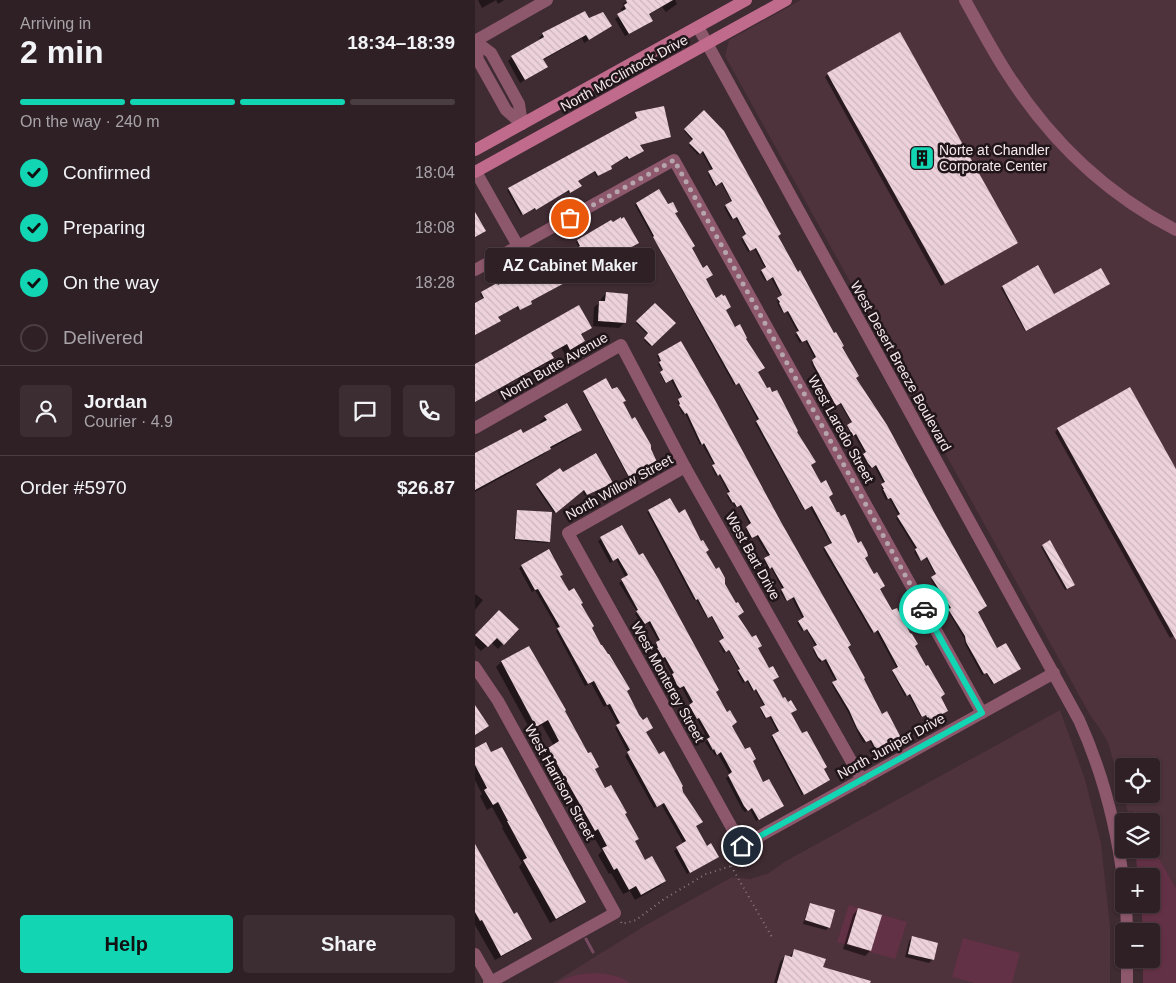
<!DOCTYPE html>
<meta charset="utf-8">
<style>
body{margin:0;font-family:Helvetica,sans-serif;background:#3b2d32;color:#f1f3f6;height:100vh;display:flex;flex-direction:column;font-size:19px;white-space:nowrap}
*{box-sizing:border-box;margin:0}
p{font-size:16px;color:#a7a3a7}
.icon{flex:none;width:28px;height:28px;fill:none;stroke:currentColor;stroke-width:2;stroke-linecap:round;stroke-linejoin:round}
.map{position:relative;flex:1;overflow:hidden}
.side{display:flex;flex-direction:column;background:#2f2026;width:475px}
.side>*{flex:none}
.buttons{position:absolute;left:640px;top:758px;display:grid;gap:10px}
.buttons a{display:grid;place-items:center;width:45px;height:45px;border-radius:5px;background:#2f2026;box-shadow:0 1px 4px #0004,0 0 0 1px #4a3e43;font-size:25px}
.pin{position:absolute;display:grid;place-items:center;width:42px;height:42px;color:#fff;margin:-21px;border:2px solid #fff;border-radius:50%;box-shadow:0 1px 5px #0007}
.courier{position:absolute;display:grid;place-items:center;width:50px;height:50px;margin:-25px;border:4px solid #12d5b4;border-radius:50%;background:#fff;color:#222;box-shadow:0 1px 6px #0007}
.bubble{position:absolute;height:35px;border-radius:5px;background:#2f2026;box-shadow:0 1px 4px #0004,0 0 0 1px #4a3e43;font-size:16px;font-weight:800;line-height:35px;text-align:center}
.headline em{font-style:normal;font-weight:800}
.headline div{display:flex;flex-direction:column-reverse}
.headline{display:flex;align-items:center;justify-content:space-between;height:85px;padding:0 20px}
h1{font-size:32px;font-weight:800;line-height:38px}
.bar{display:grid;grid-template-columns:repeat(4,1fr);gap:8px 5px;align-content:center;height:60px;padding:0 20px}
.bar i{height:6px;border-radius:4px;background:#4a3e43}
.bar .selected{background:#12d5b4}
.bar p{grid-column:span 4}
.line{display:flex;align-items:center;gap:12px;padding:0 20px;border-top:1px solid #4a3e43}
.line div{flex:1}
.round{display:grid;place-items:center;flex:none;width:52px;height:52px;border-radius:5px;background:#3b2d32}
ol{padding:0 20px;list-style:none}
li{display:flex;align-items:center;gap:15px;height:55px}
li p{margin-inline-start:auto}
li .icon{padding:5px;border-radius:50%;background:#12d5b4;color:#111;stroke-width:4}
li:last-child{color:#a7a3a7}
li i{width:28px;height:28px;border:2px solid #4a3e43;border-radius:50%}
.action{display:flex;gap:10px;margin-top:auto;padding:10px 20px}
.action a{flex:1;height:58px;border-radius:5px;background:#12d5b4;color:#111;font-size:20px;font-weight:800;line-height:58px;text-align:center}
.action a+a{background:#3b2d32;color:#f1f3f6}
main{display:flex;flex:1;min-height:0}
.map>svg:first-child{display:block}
</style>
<main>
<section class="side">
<div class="headline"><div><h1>2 min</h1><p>Arriving in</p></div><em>18:34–18:39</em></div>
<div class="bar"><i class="selected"></i><i class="selected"></i><i class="selected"></i><i></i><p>On the way · 240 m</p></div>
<ol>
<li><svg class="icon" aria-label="check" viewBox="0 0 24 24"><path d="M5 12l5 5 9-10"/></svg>Confirmed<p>18:04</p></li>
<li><svg class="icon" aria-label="check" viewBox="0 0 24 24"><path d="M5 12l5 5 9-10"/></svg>Preparing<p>18:08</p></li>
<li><svg class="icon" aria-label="check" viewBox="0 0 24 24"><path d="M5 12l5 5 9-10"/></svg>On the way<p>18:28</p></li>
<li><i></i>Delivered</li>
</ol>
<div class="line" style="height:90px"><a class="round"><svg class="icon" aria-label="person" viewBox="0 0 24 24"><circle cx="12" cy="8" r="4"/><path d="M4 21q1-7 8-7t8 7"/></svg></a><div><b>Jordan</b><p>Courier · 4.9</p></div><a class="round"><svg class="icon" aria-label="chat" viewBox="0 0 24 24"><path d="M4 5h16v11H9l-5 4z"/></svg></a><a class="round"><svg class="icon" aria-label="phone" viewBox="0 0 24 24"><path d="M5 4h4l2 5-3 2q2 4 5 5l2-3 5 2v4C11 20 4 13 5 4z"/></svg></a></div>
<div class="line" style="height:65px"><div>Order #5970</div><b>$26.87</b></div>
<div class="action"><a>Help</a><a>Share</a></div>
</section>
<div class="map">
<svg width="701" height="983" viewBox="0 0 701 983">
<defs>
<pattern id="building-back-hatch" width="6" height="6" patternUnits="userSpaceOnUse" patternTransform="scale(1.25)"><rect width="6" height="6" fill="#edd2db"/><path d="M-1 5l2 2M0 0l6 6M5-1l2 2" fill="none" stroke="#ccb6bd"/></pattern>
</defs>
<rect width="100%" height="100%" fill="#3f2b32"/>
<g fill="#4e323c" fill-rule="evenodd">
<path d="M326,0H701V888L676,845V821H663L657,811L653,812L633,743L625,729L615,715L250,56L254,40ZM649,766H676V794H649Z"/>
<polygon points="585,710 610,779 626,843 635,926 635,983 78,983 171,925 257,877 275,879 294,873 309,862"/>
</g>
<g fill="#633145">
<polygon points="676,845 701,888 701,983 668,983 668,959 676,959 676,931 668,931 666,904 676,904 676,876 663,876 660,849 676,849"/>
<polygon points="374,905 432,922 420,959 362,942"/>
<polygon points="488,938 545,953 537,983 500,983 477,977"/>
<path d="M119,973C132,974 144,975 155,983H83C94,975 106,974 119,973Z"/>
</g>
<g fill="#0007">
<polygon points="3,0 21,0 7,8"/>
<polygon points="21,0 29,0 23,4"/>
<polygon points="153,0 200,0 202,4 191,12 187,7 173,15 176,21 173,24 150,36 140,19 148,13 146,9 149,6 148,4"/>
<polygon points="109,12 114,20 135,26 109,43 107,38 68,60 71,66 45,83 33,61 37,57 65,41 64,38 68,34"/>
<polygon points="353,74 541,243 466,286 350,77"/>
<polygon points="229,112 366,347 379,379 522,649 543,670 517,684 511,673 507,675 490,644 489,638 473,611 475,609 456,580 461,576 451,558 445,561 439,552 441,550 421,518 424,516 414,498 411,500 407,492 406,486 409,484 399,466 395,468 392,465 387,456 390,454 379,435 377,436 372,427 377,424 365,404 360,406 338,367 336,362 340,359 330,340 325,343 320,335 323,333 311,311 308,313 303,305 302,300 307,297 296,278 290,281 285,272 290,268 279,248 273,252 266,239 271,236 260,217 256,220 249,207 257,203 246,183 239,186 233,174 237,171 226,151 223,155 214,145 218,141 209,131"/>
<polygon points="161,113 193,138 164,145 166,152 153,160 151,157 134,166 134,170 122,177 119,172 102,181 104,187 93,193 92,191 60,210 59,209 46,215 32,190 34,189 161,119 160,115"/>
<polygon points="161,204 199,214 240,299 249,310 259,329 269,340 282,372 292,390 321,432 335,465 389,558 404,589 468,694 464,697 470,712 453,721 449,715 446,717 433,694 430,696 417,672 422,669 401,631 397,633 348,549 356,544 335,507 329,510 280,423 283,421 263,383 259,385 160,205"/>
<polygon points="136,221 55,302 54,305 43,310 41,306 22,317 0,335 0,305 9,300 5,294 7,293 23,287 43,275 44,273 71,260 70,257 71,256 89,256 104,248 101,242 102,241"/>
<polygon points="563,267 579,296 632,285 550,331 526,288"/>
<polygon points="131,293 149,323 144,328 118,326 119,307 126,302 126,299"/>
<polygon points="180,304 199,323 175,346 169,340 173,335 161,323"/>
<polygon points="115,328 106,335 109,341 104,346 90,354 86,348 76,354 78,358 72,363 0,402 0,366"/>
<polygon points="183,355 371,647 407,716 423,739 401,752 394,740 389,743 386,739 373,712 357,685 361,682 349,660 345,662 342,658 338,650 341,647 331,629 327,631 322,623 328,619 317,598 311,601 305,592 308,590 296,568 293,569 288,560 294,557 281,536 275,539 270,529 275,525 264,505 260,507 257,503 256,503 252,496 254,494 244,475 241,476 237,468 239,465 227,444 225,445 210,413 208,415 204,407 205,406 202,402 207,399 196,380 190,383 185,374 188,372 183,364 185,362 182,356"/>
<polygon points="137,391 147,402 180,463 153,477 108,393"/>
<polygon points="70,417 106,429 100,435 75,449 69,454 0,492 0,456 66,425 65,422"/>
<polygon points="583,429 701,471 701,635 695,638 580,432"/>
<polygon points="84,469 87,473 135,484 110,496 107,490 79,513 61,487"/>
<polygon points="195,499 230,552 249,584 261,616 282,648 315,713 348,769 352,781 327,795 296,737 303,733 294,716 290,719 285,709 289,706 280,690 277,691 272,681 268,683 262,672 264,670 253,650 249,653 244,643 249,640 236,616 232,618 221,599 219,600 172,512"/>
<polygon points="42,511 73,541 72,543 39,540"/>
<polygon points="147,527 240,693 255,726 288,783 307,806 281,821 275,809 270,812 267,809 251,778 255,775 243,754 240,756 237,750 236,751 230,742 233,740 222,719 219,721 212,708 216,705 207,688 203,690 200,687 195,678 197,675 188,658 185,659 181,651 179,646 184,642 173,623 168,626 160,614 162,612 144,583 151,578 141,559 135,563 123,541"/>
<polygon points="568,546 597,586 590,590 566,547"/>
<polygon points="47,566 87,575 84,577 93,593 105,605 115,628 183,756 205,787 219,826 240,859 212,874 199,851 209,844 186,804 179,808 150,756 153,753 140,728 143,725 132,705 129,707 116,683 110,686 81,631 83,629 60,590 57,592 44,568"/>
<polygon points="0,594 8,600 0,610"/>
<polygon points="24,612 42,629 23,649 16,642 6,651 0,645 0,637"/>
<polygon points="54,647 113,755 123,767 119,770 130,790 149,814 159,842 170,861 190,881 185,886 160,900 155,891 148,894 136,873 134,874 123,855 127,851 117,834 115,835 69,754 79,746 67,725 56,731 21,667 26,662"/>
<polygon points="0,750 110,901 104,907 75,923 44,867 47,863 27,828 28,827 17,807 12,810 5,796 7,794 0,780"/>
<polygon points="0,846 38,916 55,939 50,944 20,960 0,925"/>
<polygon points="336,904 354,927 351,930 328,924 333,908"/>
<polygon points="383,909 395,951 390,956 368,949 378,915"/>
<polygon points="437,938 458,959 454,963 430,957 434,941"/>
<polygon points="319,951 347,968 385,983 299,983 305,962 310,956 314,957"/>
</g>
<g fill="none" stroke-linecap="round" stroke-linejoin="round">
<polyline stroke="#764b5f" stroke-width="3" points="111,939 118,952"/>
</g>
<g fill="url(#building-back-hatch)">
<polygon points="151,0 198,0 174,14 178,21 154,34 142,14 151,9 149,5 152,3"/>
<polygon points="110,11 114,18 128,12 137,26 114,40 111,35 68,59 73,67 50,80 36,56 69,37 67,33"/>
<polygon points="425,32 543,243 470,284 352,73"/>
<polygon points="189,106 196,137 165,145 169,151 154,159 152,156 136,166 137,169 123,176 120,171 103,181 107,186 95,193 94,190 61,210 60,208 48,215 33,188 162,118 160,112"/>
<polygon points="229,110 249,131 306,234 303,236 323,272 325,270 359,333 361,332 369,346 367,347 384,376 381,378 412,425 460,514 512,606 503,612 522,648 531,643 546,669 519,684 512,673 509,674 491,642 490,636 473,609 476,608 456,577 461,574 452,557 446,561 440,549 442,548 422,516 425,514 416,498 413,499 408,489 409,489 406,484 410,482 401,465 397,468 393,463 388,454 391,452 381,434 378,436 372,425 377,422 366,403 361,406 339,365 337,360 341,357 332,340 327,342 321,332 324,331 313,311 309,313 304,303 305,302 302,298 307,295 298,277 292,281 286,270 291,267 281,248 275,251 267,237 271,234 262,217 258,219 250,205 257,201 247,182 241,186 233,171 238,169 228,151 225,154 214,143 218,139 209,129"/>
<polygon points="184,189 193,204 198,202 203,212 200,213 220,246 217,248 228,268 232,265 238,275 231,279 241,298 247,294 248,296 250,295 256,307 251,310 260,327 265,324 272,338 271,339 290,368 283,372 292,388 295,387 297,392 302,390 323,431 322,432 341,462 336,465 346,483 351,480 358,494 354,497 362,512 364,512 366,516 370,514 383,543 386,541 392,552 393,556 390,558 399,574 402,572 410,586 405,589 417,610 422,608 435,633 437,634 443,644 440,646 451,666 453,665 470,694 466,697 473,711 454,721 451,715 447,717 435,694 432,696 417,670 423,667 403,630 399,633 349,547 357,543 337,506 330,510 281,421 284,419 264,383 261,385 178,237 179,236 161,203"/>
<polygon points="0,212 11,231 0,237"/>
<polygon points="146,217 146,219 149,217 164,243 56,301 57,304 45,310 43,306 23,317 26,321 0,335 0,303 9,298 6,292 22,283 23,285 39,276 44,273 43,272 72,258 70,255 80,250 85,248 89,255 105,246 102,240 136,220 138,222"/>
<polygon points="563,265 579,294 626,268 635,284 551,331 527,286"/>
<polygon points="131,292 153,294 151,323 123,321 124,301 130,301"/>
<polygon points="180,303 201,323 177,346 169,338 173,333 161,321"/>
<polygon points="104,305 117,328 106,334 110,341 95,350 92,344 76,353 79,358 0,402 0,364"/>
<polygon points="206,341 240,400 306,522 376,645 373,647 390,678 389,679 407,714 412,711 426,738 402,751 396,740 391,742 382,728 374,710 357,682 362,680 351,659 347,661 343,657 338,647 342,645 332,629 329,631 323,621 329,617 319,597 312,601 306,589 309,588 297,567 295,569 289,558 295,555 283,535 277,538 271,527 276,523 266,505 262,507 259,502 258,503 252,493 255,492 245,474 243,476 237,465 240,464 229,443 227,445 212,413 210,414 204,405 205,404 203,399 207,397 198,379 191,383 185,372 188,370 184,362 186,361 183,354"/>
<polygon points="131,378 137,389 142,387 145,391 151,401 148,402 157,419 160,417 176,445 176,449 182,462 154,477 108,391"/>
<polygon points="655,387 701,469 701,640 582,428"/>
<polygon points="92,403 107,430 75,447 76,449 0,490 0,453 46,429 48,433 72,420 69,416"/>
<polygon points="121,453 138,483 112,495 109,490 81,513 61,484 85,468 88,472"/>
<polygon points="195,498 204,513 210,509 226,541 228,540 234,550 231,552 241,569 244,567 250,578 250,584 261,603 263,602 269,612 263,616 277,637 281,635 287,646 283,648 294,668 298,666 304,677 298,680 308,698 310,697 313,702 316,700 322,710 316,713 327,733 332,731 352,767 349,769 355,780 329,795 297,735 304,731 296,716 291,718 285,707 290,705 281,689 279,691 273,680 270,682 263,670 265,669 254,650 251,652 244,641 249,638 237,616 233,618 223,599 221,600 173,510"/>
<polygon points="42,510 77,512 75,542 40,539"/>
<polygon points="147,525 164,555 168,553 184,580 244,690 241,692 252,712 255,710 262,722 257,726 270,749 275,747 281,759 278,761 288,782 294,779 309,806 284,820 277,808 273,811 269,806 253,775 257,772 246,752 242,755 239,749 238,750 232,739 235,737 224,718 222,719 214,705 218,702 209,686 205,688 202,685 197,674 199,673 190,657 188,658 182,648 183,648 181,642 185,640 175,621 170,624 161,611 163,610 146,579 153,575 143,558 138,561 125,537"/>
<polygon points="575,540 600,585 592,589 567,545"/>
<polygon points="74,549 88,575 85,576 94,591 99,588 108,603 106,604 119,626 117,628 126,645 127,645 133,654 134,654 155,689 152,691 164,715 168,720 172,717 178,728 171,732 184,754 189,751 208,786 207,787 208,792 228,822 221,826 232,846 236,843 244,857 215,873 201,847 211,841 189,803 182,807 152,752 155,750 141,725 145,723 135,704 132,705 119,681 113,684 82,628 85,627 63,589 60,590 46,565"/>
<polygon points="24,610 44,629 29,645 22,638 13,647 0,635"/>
<polygon points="54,646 91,710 90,711 113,753 116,752 124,767 120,769 130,788 136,785 152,813 150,814 164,839 160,841 170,860 177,856 191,881 166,895 161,886 154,890 142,868 139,870 127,848 132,846 123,829 120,831 73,748 84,741 73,720 61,727 26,661"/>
<polygon points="0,705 14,726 0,735"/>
<polygon points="11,742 16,752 27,747 111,902 81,919 48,860 52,858 32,821 33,821 23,802 18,805 9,790 12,788 0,765 0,748"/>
<polygon points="0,844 39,914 42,912 57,939 26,956 7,920 5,921 0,912"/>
<polygon points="335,903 360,910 355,928 330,920"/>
<polygon points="383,908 407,915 396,951 372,944"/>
<polygon points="437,936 463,943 459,960 433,954"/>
<polygon points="319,949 351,959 348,967 396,981 395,983 302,983 310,955 317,957"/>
</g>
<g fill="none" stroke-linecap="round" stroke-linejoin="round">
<g stroke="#8a787e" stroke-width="2" stroke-dasharray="1 4" stroke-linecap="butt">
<polyline points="256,866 298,939"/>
<polyline points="146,922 147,924 161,920 189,899 231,874 256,866 261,857"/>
</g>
<g stroke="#8d576c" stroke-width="12">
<path d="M490,0C504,25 517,50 532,73C574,139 631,194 701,230"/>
<polyline points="0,41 72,0"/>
<polyline points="1,172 43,246"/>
<polyline points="0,270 199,160 507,713"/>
<polyline points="0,428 146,345 210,467 387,780"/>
<polyline points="210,467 93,533 267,846 579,673"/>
<polyline points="0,667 23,701 140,913 14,983"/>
<polyline points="0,954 16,982"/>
</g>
<g stroke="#8d576c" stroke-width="12">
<path d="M223,27L604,720C628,773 642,828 649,886"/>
<polyline points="0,41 16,53 44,104 47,124"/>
<polyline points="0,42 3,60 31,110 47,124"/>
<polyline points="651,904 652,931"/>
<polyline points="652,983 652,959"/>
</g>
<g stroke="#c06a8c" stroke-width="12">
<polyline points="0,150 271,0"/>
<polyline points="0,172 311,0"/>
</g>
</g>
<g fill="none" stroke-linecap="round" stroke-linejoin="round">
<polyline stroke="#b6a6ab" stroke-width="5" stroke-dasharray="0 9" points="95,218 199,160 449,609"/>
<polyline stroke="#12d5b4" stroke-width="6" points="267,846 507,713 449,609"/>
</g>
<defs>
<symbol id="building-square" viewBox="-11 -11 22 22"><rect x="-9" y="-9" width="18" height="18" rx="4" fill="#12d5b4" stroke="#20161a"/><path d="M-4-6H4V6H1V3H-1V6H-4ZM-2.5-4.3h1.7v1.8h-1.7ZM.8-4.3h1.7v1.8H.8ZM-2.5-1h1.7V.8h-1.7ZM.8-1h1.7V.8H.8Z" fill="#111"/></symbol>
</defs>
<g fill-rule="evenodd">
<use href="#building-square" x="433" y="144" width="28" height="28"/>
</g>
<g text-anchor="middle" stroke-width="5" stroke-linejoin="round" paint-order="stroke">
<g font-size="14" fill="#f6e8ec" stroke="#20161a">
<text transform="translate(149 73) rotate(-29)" y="5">North McClintock Drive</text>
<text transform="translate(79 366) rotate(-30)" y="5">North Butte Avenue</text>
<text transform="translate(426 366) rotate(61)" y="5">West Desert Breeze Boulevard</text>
<text transform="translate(366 429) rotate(61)" y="5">West Laredo Street</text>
<text transform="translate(144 487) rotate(-29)" y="5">North Willow Street</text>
<text transform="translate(278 556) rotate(61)" y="5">West Bart Drive</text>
<text transform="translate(193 682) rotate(61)" y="5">West Monterey Street</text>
<text transform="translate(416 746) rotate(-29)" y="5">North Juniper Drive</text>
<text transform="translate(85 782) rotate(61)" y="5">West Harrison Street</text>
</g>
<g font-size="14" fill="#f6e8ec" stroke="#20161a" text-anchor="start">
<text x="464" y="155">Norte at Chandler<tspan x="464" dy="16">Corporate Center</tspan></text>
</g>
</g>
</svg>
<div class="buttons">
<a><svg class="icon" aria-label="locate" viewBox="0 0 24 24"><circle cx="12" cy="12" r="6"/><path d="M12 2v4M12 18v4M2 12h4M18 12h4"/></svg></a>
<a><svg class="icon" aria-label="layers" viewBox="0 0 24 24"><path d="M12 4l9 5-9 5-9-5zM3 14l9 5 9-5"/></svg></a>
<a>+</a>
<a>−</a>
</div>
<div class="pin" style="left:95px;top:218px;background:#ea580c"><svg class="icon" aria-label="bag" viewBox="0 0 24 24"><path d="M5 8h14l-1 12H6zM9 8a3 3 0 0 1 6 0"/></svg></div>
<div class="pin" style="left:267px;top:846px;background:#1f2937"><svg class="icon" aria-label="home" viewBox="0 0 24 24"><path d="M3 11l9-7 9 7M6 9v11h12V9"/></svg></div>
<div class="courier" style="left:449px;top:609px"><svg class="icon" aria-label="car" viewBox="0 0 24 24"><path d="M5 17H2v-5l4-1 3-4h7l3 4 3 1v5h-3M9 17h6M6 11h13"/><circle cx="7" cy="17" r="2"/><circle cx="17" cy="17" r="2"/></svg></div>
<div class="bubble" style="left:10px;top:248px;width:170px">AZ Cabinet Maker</div>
</div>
</main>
